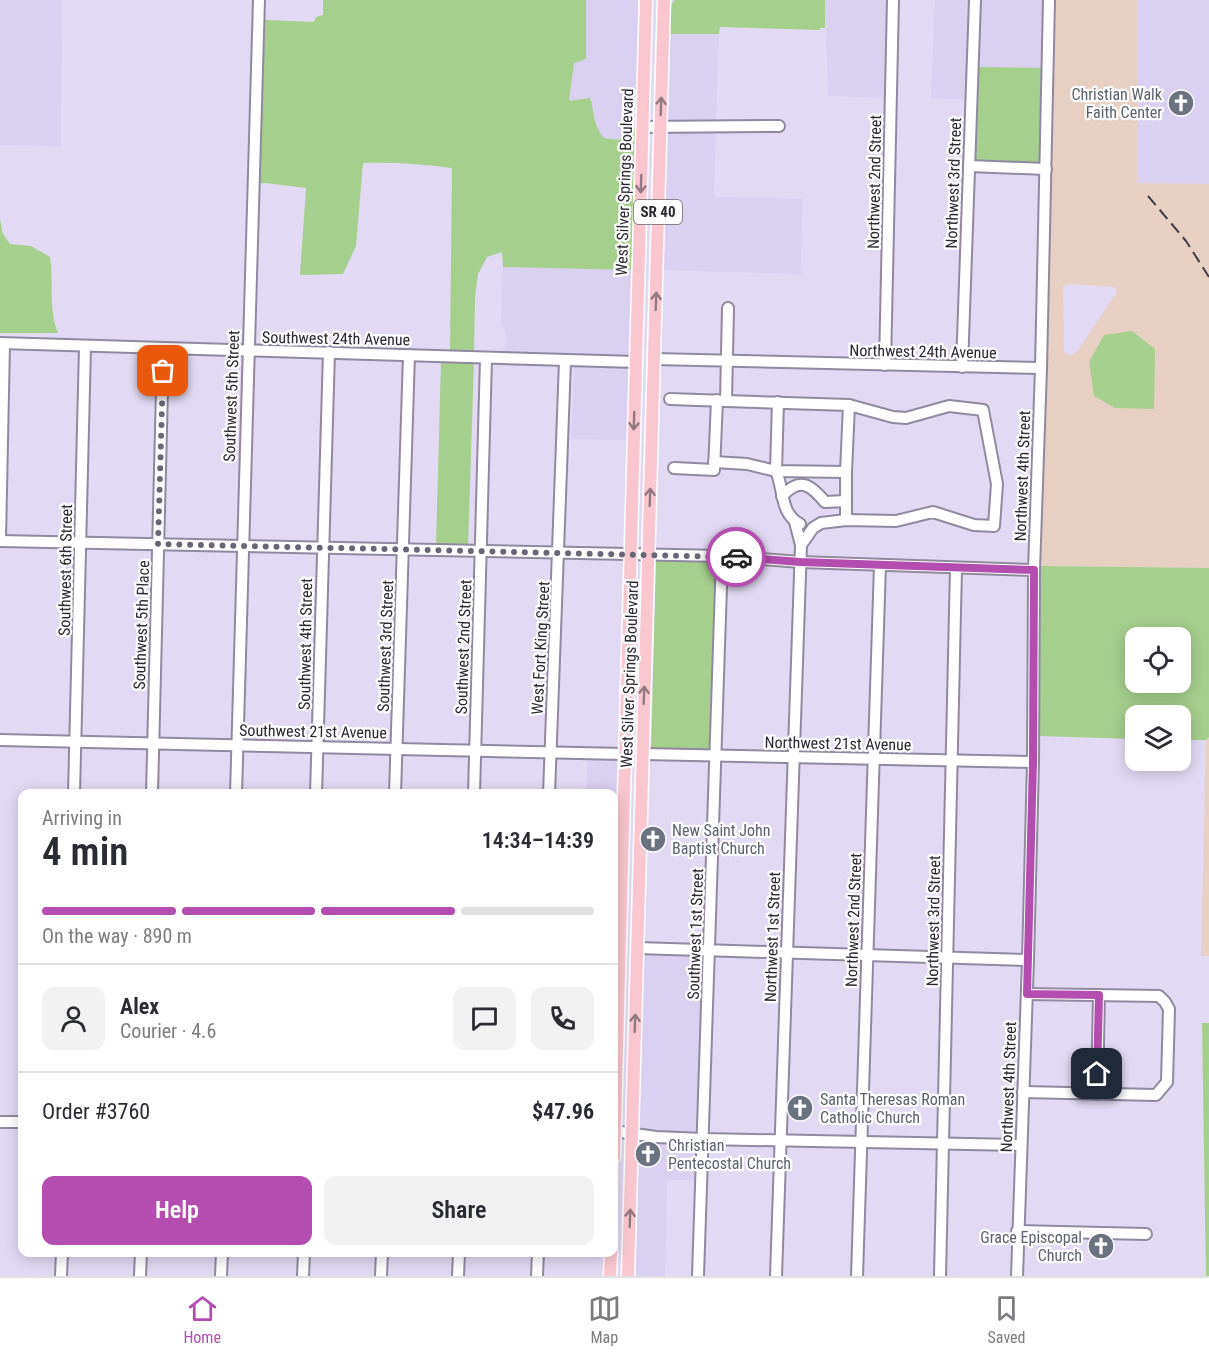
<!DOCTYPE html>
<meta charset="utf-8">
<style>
body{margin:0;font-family:"Roboto Condensed",sans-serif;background:#f2f2f3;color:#2b2b33;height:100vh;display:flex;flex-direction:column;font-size:22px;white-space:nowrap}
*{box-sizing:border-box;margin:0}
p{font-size:20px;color:#7c7c81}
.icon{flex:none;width:33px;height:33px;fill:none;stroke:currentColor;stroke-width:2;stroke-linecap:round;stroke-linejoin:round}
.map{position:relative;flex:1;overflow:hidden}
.side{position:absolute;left:18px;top:789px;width:600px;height:468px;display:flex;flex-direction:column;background:#fff;border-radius:12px;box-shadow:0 3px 15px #0003}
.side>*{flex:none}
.tools{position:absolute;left:1125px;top:627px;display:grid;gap:12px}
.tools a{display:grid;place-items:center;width:66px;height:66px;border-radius:12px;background:#fff;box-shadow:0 3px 15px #0003;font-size:30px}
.pin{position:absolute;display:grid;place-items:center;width:51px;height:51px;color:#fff;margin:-26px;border-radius:12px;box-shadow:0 3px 9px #0006}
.courier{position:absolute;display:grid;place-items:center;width:60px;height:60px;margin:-30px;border:4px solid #b44db0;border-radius:50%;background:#fff;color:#222;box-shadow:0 2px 8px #0007}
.overview em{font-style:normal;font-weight:600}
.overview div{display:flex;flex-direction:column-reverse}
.overview{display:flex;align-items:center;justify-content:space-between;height:102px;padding:0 24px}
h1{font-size:39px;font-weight:600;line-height:45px}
.bar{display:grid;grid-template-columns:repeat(4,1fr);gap:9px 6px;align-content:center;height:72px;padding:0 24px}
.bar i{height:8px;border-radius:4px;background:#e1e1e2}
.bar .on{background:#b44db0}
.bar p{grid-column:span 4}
.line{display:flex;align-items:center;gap:15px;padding:0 24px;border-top:2px solid #e1e1e2}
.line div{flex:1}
.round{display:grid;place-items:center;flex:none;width:63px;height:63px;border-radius:12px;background:#f2f2f3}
.cta{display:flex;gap:12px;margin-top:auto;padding:12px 24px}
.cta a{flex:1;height:69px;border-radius:12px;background:#b44db0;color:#fff;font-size:24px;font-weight:600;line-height:69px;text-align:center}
.cta a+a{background:#f2f2f3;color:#2b2b33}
.tabs{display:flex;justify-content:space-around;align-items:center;height:84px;border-top:2px solid #e1e1e2;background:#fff;font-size:16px;color:#7c7c81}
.tabs a{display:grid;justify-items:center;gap:3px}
.tabs .on{color:#b44db0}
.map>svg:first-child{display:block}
</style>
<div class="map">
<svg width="1209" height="1276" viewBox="0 0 1209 1276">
<rect width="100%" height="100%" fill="#e2daf2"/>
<g fill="#dad0ef">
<polygon points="0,0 62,0 61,146 0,145"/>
<polygon points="586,0 638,0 635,127 619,140 604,138 595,128 594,112 569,102 574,63 586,59"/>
<polygon points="825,0 889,0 887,98 828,96"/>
<polygon points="935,0 971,0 967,99 931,98"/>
<polygon points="978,0 1045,0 1044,68 976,67"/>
<polygon points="1138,0 1209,0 1209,184 1138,183"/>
<polygon points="670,34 719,34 716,123 667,124"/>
<polygon points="716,130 714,197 802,199 801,274 663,270 667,131"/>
<polygon points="503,267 632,270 630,359 504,356 507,337 501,324"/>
<polygon points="575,364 630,366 628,440 571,439"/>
<polygon points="588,754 621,756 615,944 614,944 614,794 586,794"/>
<polygon points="644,952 705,953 699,1136 639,1130"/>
<polygon points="639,1137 699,1142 698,1180 667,1180 665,1276 636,1276"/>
</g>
<g fill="#e6d0c3" fill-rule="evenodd">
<path d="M1055,0H1138V183L1209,184V568L1040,566V515ZM1069,284L1115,287L1117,292L1077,352L1070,356L1064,352L1063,286Z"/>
<polygon points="1209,737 1209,956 1201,956 1206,740"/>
</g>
<g fill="#a6ce8d" fill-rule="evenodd">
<path d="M323,0H586V59L574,63L569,101L590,98C595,114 593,125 604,138L619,140L635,127L632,270L503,267L502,252L487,257L478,274L475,296L474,354L450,353L452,168C422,164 394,162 363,163L356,246L343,274L300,275L306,188L265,183L253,184L258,58L265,20L314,22L316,17L323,15Z"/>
<polygon points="675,0 825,0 825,28 820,28 820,30 720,27 719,34 670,34 671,4"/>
<polygon points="976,67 1044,68 1042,166 973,163"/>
<path d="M0,219L3,234L10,244L31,246L50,257C54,283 48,308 58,333H0Z"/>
<polygon points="1132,331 1155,349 1154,409 1115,408 1094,396 1089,362 1104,335"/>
<polygon points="441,360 474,361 468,547 436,547"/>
<polygon points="718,558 712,752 651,751 656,559"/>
<path d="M1040,566L1209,568V737L1206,740H1181L1180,716H1136L1135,739L1039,736ZM1136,638H1180V682H1136Z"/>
<polygon points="1202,1023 1209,1023 1209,1276 1206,1276"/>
</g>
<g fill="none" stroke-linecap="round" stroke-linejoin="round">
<defs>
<g id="minor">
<polyline points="642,127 779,126"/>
<polyline points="969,166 1046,169"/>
<polyline points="0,343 636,362"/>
<polyline points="654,359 1041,368"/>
<polyline points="885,365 893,0"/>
<polyline points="962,367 975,0"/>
<polyline points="670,399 726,401 728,308"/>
<polyline points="726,401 849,405 893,417 906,418 949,406 983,410 997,484 994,526 974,525 933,512 896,521 846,520 821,523 813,528 801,545"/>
<polyline points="778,402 776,471 846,472 849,405"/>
<path d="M714,462L747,464L776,471C784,489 780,514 800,524"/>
<polyline points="674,468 714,470 717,400"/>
<polyline points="846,472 846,520"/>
<path d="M782,496C800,477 810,484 825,502L846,501"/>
<polyline points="0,539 4,344"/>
<polyline points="0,541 722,556 800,562 1034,570"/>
<polyline points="0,740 625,754"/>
<polyline points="643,754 1033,762"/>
<polyline points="74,794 85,347"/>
<polyline points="152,794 163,349"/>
<polyline points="236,794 259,0"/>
<polyline points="316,794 329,352"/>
<polyline points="395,794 409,355"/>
<polyline points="474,794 486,358"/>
<polyline points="549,794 565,361"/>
<polyline points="637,948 1028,960"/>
<polyline points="1023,1092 1156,1095 1167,1082 1169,1009 1165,1002 1159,996 1027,994"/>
<polyline points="1097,1094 1099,995"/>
<polyline points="0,1122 22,1122"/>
<polyline points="614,1131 656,1137 703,1139 1021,1145"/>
<polyline points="1017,1231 1146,1234"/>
<polyline points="61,1276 62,1252"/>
<polyline points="140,1276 141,1252"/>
<polyline points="221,1276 222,1252"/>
<polyline points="303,1276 304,1252"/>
<polyline points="381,1276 382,1252"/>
<polyline points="458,1276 459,1252"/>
<polyline points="537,1276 538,1252"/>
<polyline points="698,1276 722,556"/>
<polyline points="776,1276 801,545 795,522"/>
<polyline points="857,1276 880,565"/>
<polyline points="940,1276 956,568"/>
<polyline points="1017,1276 1028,960 1033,762 1034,570 1041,368 1049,0"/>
</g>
<g id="major">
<polyline points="614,1157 646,0"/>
<polyline points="610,1276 611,1252"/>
<polyline points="628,1276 664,0"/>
</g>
</defs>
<use href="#minor" stroke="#90899f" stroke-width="14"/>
<use href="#major" stroke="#fff" stroke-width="15"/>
<use href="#minor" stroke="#fff" stroke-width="10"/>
<use href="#major" stroke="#fac7d0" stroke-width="12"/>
<polyline stroke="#403d47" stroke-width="2" stroke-dasharray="12 6" stroke-linecap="butt" points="1148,196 1186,241 1209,277"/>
</g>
<defs><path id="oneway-shaft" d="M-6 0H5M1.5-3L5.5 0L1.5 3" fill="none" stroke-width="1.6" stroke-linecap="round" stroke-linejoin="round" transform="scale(1.5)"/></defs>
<g stroke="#927880">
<use href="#oneway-shaft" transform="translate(661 106) rotate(-88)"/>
<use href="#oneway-shaft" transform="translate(641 184) rotate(92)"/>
<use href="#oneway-shaft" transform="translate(656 301) rotate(-88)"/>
<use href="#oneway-shaft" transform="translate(634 421) rotate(92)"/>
<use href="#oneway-shaft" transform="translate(650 497) rotate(-88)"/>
<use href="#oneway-shaft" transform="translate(644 695) rotate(-88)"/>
<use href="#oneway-shaft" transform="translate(635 1023) rotate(-88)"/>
<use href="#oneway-shaft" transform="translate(630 1218) rotate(-88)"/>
</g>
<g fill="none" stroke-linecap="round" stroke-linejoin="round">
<polyline stroke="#6b6675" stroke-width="6" stroke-dasharray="0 10.8" points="163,371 158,544 736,557"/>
<polyline stroke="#b44db0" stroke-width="8" points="736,557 800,562 1034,570 1033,762 1027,994 1099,995 1097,1074"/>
</g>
<defs>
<symbol id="church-disc" viewBox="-11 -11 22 22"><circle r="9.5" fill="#6b7280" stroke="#fff"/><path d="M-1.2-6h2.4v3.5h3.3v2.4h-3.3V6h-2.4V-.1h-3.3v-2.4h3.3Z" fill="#fff"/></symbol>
</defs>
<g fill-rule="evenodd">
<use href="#church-disc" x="1166" y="88" width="30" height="30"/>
<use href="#church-disc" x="638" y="824" width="30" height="30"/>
<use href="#church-disc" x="785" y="1093" width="30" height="30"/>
<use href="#church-disc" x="633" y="1139" width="30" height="30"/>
<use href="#church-disc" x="1086" y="1231" width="30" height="30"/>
</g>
<g text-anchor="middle" stroke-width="4.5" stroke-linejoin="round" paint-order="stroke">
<rect fill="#fff" stroke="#6b686f" stroke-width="1.5" x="634" y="200" width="48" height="24" rx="4.5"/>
<g font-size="15" font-weight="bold" fill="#2b2831">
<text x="658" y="217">SR 40</text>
</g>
<g font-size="16" fill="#5b616d" stroke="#fff" text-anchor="start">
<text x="1162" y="100" text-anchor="end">Christian Walk<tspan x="1162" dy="18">Faith Center</tspan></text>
<text x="672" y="836">New Saint John<tspan x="672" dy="18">Baptist Church</tspan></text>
<text x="820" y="1105">Santa Theresas Roman<tspan x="820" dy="18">Catholic Church</tspan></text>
<text x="668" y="1151">Christian<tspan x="668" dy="18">Pentecostal Church</tspan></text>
<text x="1082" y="1243" text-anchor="end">Grace Episcopal<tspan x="1082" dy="18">Church</tspan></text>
</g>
<g font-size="16" fill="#2b2831" stroke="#fff">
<text transform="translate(624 182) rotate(-88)" y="6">West Silver Springs Boulevard</text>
<text transform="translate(874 182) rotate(-89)" y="6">Northwest 2nd Street</text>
<text transform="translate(953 183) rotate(-88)" y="6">Northwest 3rd Street</text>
<text transform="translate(336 338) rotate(1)" y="6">Southwest 24th Avenue</text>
<text transform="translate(923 351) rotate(1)" y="6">Northwest 24th Avenue</text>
<text transform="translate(231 396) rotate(-88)" y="6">Southwest 5th Street</text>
<text transform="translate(1022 476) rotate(-88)" y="6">Northwest 4th Street</text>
<text transform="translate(65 570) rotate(-89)" y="6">Southwest 6th Street</text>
<text transform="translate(141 625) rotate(-88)" y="6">Southwest 5th Place</text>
<text transform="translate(305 644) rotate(-89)" y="6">Southwest 4th Street</text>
<text transform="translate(385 646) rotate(-88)" y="6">Southwest 3rd Street</text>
<text transform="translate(463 647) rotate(-88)" y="6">Southwest 2nd Street</text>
<text transform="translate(540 648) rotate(-87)" y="6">West Fort King Street</text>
<text transform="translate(629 674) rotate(-88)" y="6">West Silver Springs Boulevard</text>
<text transform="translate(313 731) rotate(1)" y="6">Southwest 21st Avenue</text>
<text transform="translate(838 743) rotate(1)" y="6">Northwest 21st Avenue</text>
<text transform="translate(853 920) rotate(-88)" y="6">Northwest 2nd Street</text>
<text transform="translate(933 921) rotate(-89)" y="6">Northwest 3rd Street</text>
<text transform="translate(695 934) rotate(-88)" y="6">Southwest 1st Street</text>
<text transform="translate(772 937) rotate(-88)" y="6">Northwest 1st Street</text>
<text transform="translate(1008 1087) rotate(-88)" y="6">Northwest 4th Street</text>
</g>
</g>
</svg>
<div class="tools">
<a><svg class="icon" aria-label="locate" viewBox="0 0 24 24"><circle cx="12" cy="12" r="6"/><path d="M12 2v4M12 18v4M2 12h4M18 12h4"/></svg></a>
<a><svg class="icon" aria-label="layers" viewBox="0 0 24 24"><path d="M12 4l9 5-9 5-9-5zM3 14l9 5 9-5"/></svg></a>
</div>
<div class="pin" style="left:163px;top:371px;background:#ea580c"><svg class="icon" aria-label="bag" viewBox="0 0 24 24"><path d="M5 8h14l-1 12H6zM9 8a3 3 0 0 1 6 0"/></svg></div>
<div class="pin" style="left:1097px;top:1074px;background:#1f2937"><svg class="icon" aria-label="home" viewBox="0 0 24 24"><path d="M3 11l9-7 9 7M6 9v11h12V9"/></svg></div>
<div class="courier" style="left:736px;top:557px"><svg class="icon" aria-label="car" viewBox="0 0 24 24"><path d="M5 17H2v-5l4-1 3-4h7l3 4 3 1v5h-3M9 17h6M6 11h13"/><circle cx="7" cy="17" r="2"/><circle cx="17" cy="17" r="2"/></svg></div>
<section class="side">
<div class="overview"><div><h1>4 min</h1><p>Arriving in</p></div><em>14:34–14:39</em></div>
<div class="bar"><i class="on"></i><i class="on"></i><i class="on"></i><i></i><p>On the way · 890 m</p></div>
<div class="line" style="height:108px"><a class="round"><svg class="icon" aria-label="person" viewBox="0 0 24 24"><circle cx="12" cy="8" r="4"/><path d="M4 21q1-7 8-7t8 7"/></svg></a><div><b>Alex</b><p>Courier · 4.6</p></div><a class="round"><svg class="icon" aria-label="chat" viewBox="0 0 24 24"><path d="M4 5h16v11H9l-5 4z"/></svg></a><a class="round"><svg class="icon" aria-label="phone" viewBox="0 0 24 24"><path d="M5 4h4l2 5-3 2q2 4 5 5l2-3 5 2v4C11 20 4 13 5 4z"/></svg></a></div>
<div class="line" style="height:78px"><div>Order #3760</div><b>$47.96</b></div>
<div class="cta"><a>Help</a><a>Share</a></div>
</section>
</div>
<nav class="tabs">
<a class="on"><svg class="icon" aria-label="home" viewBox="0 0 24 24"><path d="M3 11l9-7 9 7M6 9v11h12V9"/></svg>Home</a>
<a><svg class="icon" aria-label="map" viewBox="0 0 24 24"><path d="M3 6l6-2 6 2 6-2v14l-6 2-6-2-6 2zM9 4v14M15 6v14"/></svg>Map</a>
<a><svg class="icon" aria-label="saved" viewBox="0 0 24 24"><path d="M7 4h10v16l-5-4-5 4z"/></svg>Saved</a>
</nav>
